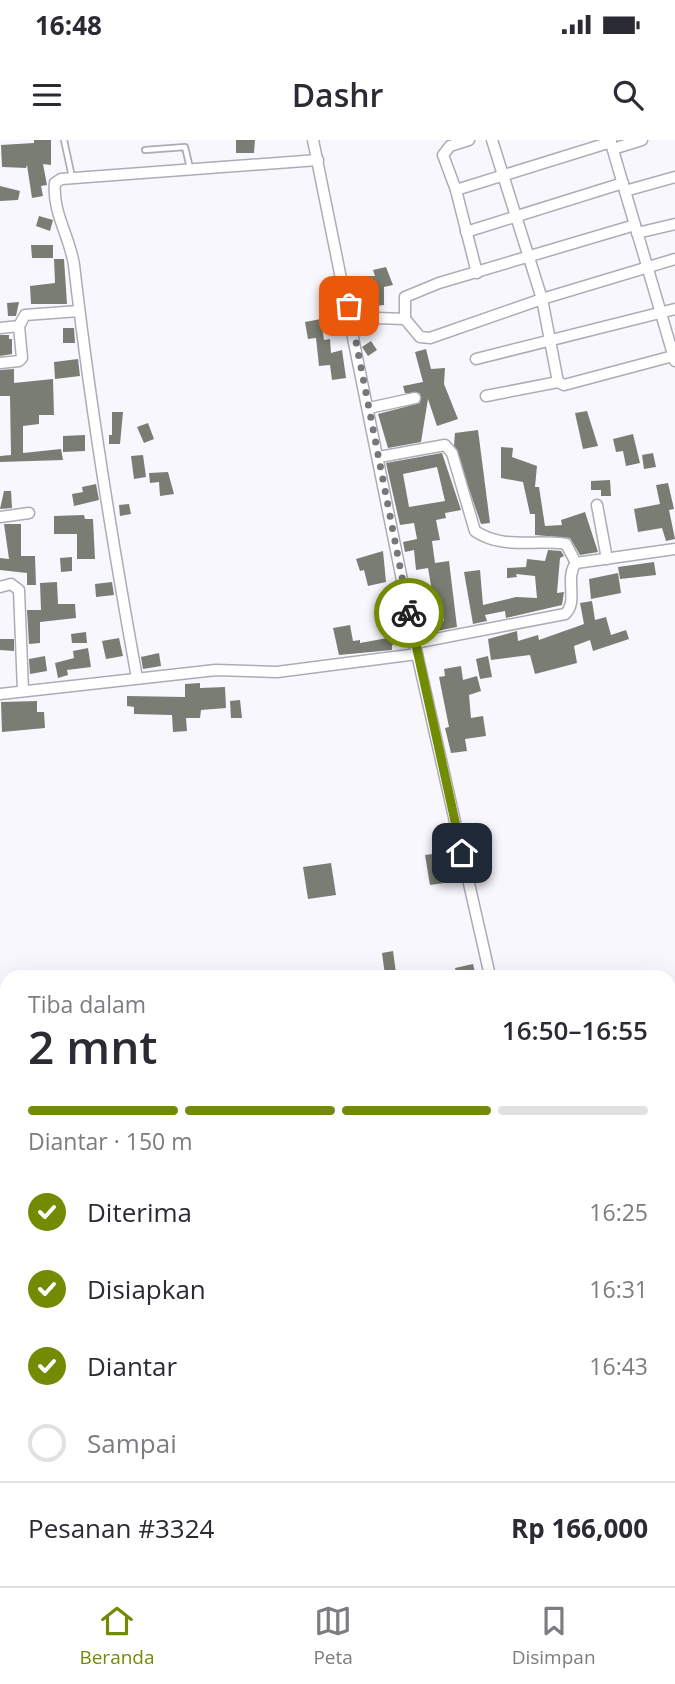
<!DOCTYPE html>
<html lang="id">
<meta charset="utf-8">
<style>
body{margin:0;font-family:"Open Sans",sans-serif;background:#f7f7f7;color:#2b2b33;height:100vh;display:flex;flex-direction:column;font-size:26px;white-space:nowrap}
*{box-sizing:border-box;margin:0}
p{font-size:23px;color:#7c7c81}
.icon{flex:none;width:38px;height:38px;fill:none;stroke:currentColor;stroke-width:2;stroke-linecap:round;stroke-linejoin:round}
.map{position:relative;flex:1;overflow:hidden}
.details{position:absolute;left:0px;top:830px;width:676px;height:618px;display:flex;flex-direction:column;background:#fff;border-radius:21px 21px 0 0;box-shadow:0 7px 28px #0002}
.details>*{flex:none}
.pin{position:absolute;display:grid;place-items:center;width:60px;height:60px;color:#fff;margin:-30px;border-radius:14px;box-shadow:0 4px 10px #0006}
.courier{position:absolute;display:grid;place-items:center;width:70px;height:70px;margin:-35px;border:5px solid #718b03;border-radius:50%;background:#fff;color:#222;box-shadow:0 2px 9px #0007}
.head em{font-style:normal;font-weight:600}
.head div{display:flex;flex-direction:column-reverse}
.head{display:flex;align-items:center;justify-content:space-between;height:119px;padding:0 28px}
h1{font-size:46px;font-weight:600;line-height:52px}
.bar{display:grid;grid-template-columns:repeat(4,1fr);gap:10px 7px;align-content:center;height:84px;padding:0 28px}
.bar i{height:9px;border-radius:5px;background:#e1e1e2}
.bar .active{background:#718b03}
.bar p{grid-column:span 4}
.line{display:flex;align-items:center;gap:18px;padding:0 28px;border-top:2px solid #e1e1e2}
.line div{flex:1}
ol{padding:0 28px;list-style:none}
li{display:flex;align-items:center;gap:21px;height:77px}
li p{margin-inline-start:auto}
li .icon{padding:7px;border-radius:50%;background:#718b03;color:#fff;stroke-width:4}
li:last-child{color:#7c7c81}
li i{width:38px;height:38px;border:4px solid #e1e1e2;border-radius:50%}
.status{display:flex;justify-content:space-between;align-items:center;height:49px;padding:0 35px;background:#fff;direction:ltr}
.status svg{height:19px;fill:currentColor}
header{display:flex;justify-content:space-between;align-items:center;height:91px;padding:0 28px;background:#fff;font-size:32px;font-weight:600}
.menu{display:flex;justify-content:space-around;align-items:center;height:98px;border-top:2px solid #e1e1e2;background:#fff;font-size:19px;color:#7c7c81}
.menu a{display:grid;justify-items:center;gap:4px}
.menu .active{color:#718b03}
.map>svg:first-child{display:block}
</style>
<div class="status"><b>16:48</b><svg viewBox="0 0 49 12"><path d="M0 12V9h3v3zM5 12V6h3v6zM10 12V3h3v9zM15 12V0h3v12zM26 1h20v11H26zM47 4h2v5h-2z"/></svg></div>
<header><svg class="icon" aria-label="menu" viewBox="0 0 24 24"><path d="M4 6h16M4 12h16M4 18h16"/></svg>Dashr<svg class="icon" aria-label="search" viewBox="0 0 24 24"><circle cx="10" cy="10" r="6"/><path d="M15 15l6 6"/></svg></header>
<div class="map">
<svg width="675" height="1446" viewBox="0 0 675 1446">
<rect width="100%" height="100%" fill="#f9f7fe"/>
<g fill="#797d73" fill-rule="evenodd">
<polygon points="34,0 51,0 51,25 43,24 47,45 41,46 43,56 32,58 27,25 26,28 2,27 1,5 34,3"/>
<polygon points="236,0 255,0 254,13 236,13"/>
<polygon points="0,46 20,51 18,60 0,61"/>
<polygon points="39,76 53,80 50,91 36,86"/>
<polygon points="31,105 53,105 53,118 32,118"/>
<polygon points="54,119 64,119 67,164 31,164 30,146 55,143"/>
<polygon points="386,127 393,145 384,147 384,165 355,168 357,136 375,136 373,130"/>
<polygon points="19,162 16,176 8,176 7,163"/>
<polygon points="321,179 324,200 330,199 331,213 342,210 346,238 332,240 330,225 319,226 316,198 308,199 305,182"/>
<polygon points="63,188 74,188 75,203 63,203"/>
<polygon points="0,195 9,195 9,199 12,199 12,214 0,216"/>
<polygon points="371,201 377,210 368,216 362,207"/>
<polygon points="426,209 431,229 445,228 444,244 458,279 437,286 428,259 421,302 388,308 378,274 420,263 420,253 405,253 403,246 423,242 415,212"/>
<polygon points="78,219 80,236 55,239 54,222"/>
<polygon points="14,229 14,243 53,239 54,275 39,275 39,284 23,286 23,313 61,309 63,320 0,322 0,316 11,315 10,256 0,256 0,230"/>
<polygon points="587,271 598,306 583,309 575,273"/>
<polygon points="112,272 123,272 120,304 109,304 109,295 112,295"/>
<polygon points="148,283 154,299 144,303 137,287"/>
<polygon points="478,290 490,383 481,384 454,305 455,293"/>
<polygon points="633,294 640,323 626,326 623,311 616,312 613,299"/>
<polygon points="85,295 85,311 63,312 63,296"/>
<polygon points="501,307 513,308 512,317 537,326 535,347 539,347 545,386 562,385 561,380 585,372 598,412 580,415 570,398 535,395 535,374 530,374 523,342 501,338"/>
<path d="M442,313L461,370L445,373L446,378L436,380L440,400L432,401L435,423L449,421L457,487L437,491L436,481H444L440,459L436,460L432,451L428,428L416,430L414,410L405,412L403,402L417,399L414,383L400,385L386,323ZM437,327L445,361L409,367L403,334Z"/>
<polygon points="653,313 656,327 644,329 642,315"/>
<polygon points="143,315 146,337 134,339 131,316"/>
<polygon points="168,332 174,354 160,356 159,342 150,343 149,333"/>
<polygon points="610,340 611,356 601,356 601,350 591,350 591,341"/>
<polygon points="668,343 674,369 669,370 675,399 666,401 662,388 638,392 634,369 660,364 656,345"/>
<polygon points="96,344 99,360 74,366 72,354 83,352 82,347"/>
<polygon points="4,351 11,351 12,368 0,369"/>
<polygon points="129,364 131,374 120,376 119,365"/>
<polygon points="84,375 85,379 93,379 95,419 77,419 77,394 54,394 54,376"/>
<polygon points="4,384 21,384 21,416 35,416 36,445 27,445 27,433 0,430 0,418 9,419"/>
<polygon points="548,410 561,411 564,416 560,418 557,453 564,452 562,465 506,478 505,471 485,475 487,481 473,484 464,432 480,430 483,465 516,457 537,458 535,436 516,434 517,437 507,438 507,428 526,427 527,419 545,421"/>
<polygon points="383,411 386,442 368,446 364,430 360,431 356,419"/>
<polygon points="72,417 72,431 61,432 60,418"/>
<polygon points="654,422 656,435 620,439 618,427"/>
<polygon points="618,433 621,453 591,459 589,439"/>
<polygon points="57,442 58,464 75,464 76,478 40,482 40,503 29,504 27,470 41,470 40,443"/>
<polygon points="112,442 114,455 96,457 95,444"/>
<polygon points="592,461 595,480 606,477 611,495 626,490 629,499 593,511 590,500 574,506 577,523 535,534 530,515 491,520 488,499 517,491 518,501 538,495 539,500 584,484 580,463"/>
<polygon points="350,485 353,501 360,500 360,503 393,497 392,493 405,490 407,501 392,505 392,510 339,515 333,488"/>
<polygon points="86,492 87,503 72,503 71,494"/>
<polygon points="119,498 123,516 106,519 102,501"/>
<polygon points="0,499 14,499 14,511 0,510"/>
<polygon points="88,508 91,527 67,530 68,535 58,538 55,523 74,518 73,511"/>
<polygon points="159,513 161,526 143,529 141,517"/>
<polygon points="45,516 47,531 30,534 29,519"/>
<polygon points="488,516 492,537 480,539 476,519"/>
<polygon points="461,526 463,540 477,536 481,551 469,555 471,578 483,576 486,596 465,599 467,611 451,613 445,588 449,587 439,537 445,536 444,529"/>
<polygon points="200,543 200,548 225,547 226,568 201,570 200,578 186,578 187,591 173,592 172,575 134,574 134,567 127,566 127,556 185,557 185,544"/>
<polygon points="240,560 242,578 231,578 230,561"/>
<polygon points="37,561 37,572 44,572 45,588 2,592 1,562"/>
<polygon points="446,712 451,742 430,745 425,715"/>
<polygon points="331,723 336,755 308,759 303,727"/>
<polygon points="393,811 396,833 385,835 382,813"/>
<polygon points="473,824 476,836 457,836 455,828"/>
</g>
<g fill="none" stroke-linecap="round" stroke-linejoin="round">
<defs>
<g id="lane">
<polyline points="64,0 72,37"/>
<polyline points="145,10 185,7 190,28"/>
</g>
<g id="street">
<polyline points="313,0 417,514 490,836"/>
<polyline points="469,0 450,6 443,15 456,50 477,133"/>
<polyline points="492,0 542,159 558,242"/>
<polyline points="610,0 675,221"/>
<polyline points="613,9 642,0"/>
<polyline points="456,50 611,2"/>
<polyline points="625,51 675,37"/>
<polyline points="466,92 623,43"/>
<polyline points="637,93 675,84"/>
<polyline points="405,179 405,157 439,143 635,85"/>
<polyline points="0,188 19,186 25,175 79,171"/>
<polyline points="354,191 377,178 405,179 420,197 430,198 542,159 675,119"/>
<polyline points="476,219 675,169"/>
<polyline points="0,223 19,221 22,218 19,186"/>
<polyline points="486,256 558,242 564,245 673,216"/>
<polyline points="369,268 415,258"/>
<path d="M379,317L445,305L452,313L475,391C503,410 535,399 566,404L576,423"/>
<polyline points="597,365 607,419"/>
<polyline points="0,377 29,373"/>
<polyline points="0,447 11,444 19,450 23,551"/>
<path d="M415,503L565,474C579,462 564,438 576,423L675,409"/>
<path d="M137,538C112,401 90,264 74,125C70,97 52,72 55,43L61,39L318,20"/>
<polyline points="0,554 216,530 277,532 417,514"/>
<polyline points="668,1182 675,1183"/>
<polyline points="487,1446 487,1440"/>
</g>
</defs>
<use href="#lane" stroke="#afabb6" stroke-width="8"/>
<use href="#street" stroke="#afabb6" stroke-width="13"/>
<use href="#lane" stroke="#fff" stroke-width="4.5"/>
<use href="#street" stroke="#fff" stroke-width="10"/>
</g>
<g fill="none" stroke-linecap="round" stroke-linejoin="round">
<polyline stroke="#78767b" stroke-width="7" stroke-dasharray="0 12.6" points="349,166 409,473"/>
<polyline stroke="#718b03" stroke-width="9" points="409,473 462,713"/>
</g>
</svg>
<div class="pin" style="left:349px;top:166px;background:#ea580c"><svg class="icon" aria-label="bag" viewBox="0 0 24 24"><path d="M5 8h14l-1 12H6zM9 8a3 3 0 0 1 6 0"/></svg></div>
<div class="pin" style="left:462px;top:713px;background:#1f2937"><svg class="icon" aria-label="home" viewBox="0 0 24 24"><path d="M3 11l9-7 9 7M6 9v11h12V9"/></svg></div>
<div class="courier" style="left:409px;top:473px"><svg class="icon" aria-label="bike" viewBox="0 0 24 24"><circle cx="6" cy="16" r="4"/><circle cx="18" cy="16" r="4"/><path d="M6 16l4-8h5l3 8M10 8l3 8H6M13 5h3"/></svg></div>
<section class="details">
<div class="head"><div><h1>2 mnt</h1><p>Tiba dalam</p></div><em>16:50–16:55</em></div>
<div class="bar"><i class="active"></i><i class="active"></i><i class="active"></i><i></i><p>Diantar · 150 m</p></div>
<ol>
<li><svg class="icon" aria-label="check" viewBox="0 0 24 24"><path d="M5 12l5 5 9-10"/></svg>Diterima<p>16:25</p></li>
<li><svg class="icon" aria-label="check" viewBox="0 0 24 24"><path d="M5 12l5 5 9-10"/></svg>Disiapkan<p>16:31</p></li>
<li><svg class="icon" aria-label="check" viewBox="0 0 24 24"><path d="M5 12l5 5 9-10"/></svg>Diantar<p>16:43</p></li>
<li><i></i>Sampai</li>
</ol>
<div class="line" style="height:91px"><div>Pesanan #3324</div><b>Rp 166,000</b></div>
</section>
</div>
<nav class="menu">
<a class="active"><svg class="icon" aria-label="home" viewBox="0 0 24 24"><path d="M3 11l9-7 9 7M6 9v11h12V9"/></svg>Beranda</a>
<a><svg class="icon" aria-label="map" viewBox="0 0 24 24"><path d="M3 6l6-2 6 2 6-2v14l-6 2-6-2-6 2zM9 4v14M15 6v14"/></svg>Peta</a>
<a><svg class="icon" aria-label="saved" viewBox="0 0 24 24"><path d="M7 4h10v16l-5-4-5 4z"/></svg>Disimpan</a>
</nav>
